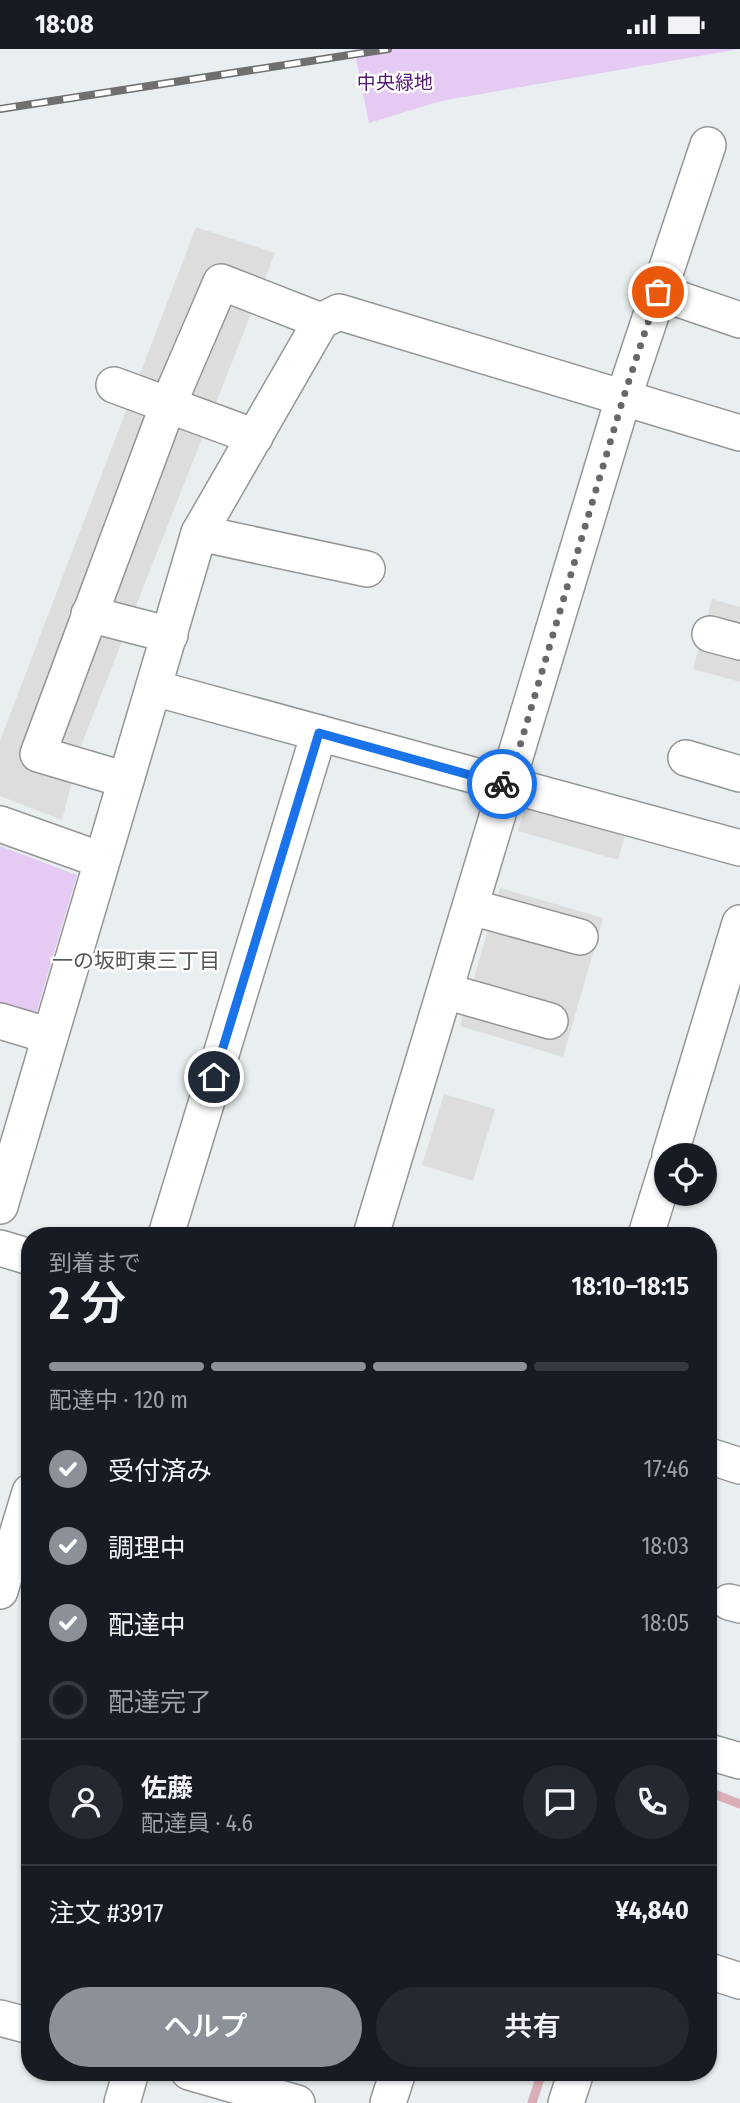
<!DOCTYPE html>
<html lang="ja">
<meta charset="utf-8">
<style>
body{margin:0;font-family:"Fira Sans Condensed","Noto Sans JP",sans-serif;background:#242831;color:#f1f3f6;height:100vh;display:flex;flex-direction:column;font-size:26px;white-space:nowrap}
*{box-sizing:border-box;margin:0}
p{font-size:23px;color:#9ea1a6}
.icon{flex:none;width:38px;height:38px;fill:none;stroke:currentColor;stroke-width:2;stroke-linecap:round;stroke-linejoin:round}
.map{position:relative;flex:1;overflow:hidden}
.sheet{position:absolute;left:21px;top:1178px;width:696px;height:854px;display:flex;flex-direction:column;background:#171b24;border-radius:28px;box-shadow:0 2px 5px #0004}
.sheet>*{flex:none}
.fabs{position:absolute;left:654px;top:1094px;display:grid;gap:14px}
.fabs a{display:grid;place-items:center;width:63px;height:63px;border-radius:50%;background:#171b24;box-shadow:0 2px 5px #0004;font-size:35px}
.pin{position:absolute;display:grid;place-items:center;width:60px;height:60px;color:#fff;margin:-30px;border:4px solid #fff;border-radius:50%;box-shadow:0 2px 7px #0007}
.courier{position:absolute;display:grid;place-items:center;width:70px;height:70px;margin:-35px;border:5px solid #1a73e8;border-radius:50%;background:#fff;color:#222;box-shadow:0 2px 9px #0007}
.headline em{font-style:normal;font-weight:600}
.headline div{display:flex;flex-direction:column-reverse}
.headline{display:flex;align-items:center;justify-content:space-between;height:119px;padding:0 28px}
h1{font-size:46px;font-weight:600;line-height:52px}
.bar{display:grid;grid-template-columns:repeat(4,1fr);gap:10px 7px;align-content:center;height:84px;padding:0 28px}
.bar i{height:9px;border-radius:5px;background:#363941}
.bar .selected{background:#8c9099}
.bar p{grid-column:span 4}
.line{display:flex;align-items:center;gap:18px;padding:0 28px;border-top:2px solid #363941}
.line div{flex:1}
.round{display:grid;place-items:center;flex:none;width:74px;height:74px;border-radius:37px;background:#242831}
ol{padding:0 28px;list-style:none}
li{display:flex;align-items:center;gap:21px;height:77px}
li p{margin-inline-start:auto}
li .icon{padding:7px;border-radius:50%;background:#8c9099;color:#fff;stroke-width:4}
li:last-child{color:#9ea1a6}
li i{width:38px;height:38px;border:4px solid #363941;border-radius:50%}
.action{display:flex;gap:14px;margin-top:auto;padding:14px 28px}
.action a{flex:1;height:80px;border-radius:42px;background:#8c9099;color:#fff;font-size:28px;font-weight:600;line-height:80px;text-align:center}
.action a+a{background:#242831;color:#f1f3f6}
.status{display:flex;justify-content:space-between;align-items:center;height:49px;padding:0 35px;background:#171b24;direction:ltr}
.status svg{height:19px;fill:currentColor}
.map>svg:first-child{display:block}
</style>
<div class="status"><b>18:08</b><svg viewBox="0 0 49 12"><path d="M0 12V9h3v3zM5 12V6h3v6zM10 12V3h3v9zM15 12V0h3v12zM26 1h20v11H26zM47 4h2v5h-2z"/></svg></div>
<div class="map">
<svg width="740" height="2054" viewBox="0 0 740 2054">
<rect width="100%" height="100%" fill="#e9eff0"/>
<g fill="#e5cbf4">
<polygon points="354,0 740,0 441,52 369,74"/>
<polygon points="0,797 77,826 33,975 0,964"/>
</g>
<g fill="#ddd">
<polygon points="196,178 275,204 82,694 62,771 0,747 0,692"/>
<polygon points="712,550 740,558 740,633 693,620"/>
<polygon points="526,756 625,786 618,811 518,782"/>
<polygon points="500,839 603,869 563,1008 460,977"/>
<polygon points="444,1045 495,1060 473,1132 422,1116"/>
</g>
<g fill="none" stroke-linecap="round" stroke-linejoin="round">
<g stroke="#d9aeb8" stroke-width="9">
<polyline points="709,1743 740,1755"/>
<polyline points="532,2054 542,2023"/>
</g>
<defs>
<g id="minor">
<polyline points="658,243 740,271"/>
<polyline points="114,336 255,388"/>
<polyline points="199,484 367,520"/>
<polyline points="89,565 170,586"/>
<polyline points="710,585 740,593"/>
<polyline points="154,639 740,799"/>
<polyline points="686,709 740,725"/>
<polyline points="126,731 38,705 168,356 221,233 321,272"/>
<polyline points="0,775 101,811"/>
<polyline points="471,858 580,888"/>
<polyline points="445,942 550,972"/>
<polyline points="0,972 50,987"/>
<polyline points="670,1106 740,874"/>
<polyline points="0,1157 199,484 321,272 339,263 740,384"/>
<polyline points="166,1186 319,684"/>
<polyline points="371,1186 623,350 708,96"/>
<polyline points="646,1186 667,1118"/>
<polyline points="0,1199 30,1208"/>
<polyline points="709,1407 740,1417"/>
<polyline points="0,1542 30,1443"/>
<polyline points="729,1553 740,1556"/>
<polyline points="709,1703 740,1712"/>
<polyline points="709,1922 740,1932"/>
<polyline points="0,1969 30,1977"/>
<polyline points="189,2023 297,2054"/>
<polyline points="122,2054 131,2023"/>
<polyline points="388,2054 398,2023"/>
<polyline points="566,2054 576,2023"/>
</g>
</defs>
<use href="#minor" stroke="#959595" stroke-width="38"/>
<polyline stroke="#7eebc4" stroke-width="4.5" stroke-dasharray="3.5 3.5" stroke-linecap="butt" points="51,1183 64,1186"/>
<use href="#minor" stroke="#fff" stroke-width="35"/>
<defs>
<polyline id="rail" points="0,60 388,0"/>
</defs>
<use href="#rail" stroke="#6f6f6f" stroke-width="8"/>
<use href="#rail" stroke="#fff" stroke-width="5" stroke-dasharray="16" stroke-linecap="butt"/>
</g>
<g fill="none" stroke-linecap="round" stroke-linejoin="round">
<polyline stroke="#676969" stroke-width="7" stroke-dasharray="0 12.6" points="502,735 508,737 623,350 658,243"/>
<polyline stroke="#1a73e8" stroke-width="9" points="214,1028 319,684 502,735"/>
</g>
<g text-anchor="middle" stroke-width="5" stroke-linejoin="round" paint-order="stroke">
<g font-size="19" fill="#521876" stroke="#fff">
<text x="395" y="40">中央緑地</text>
</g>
<g font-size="21" fill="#545454" stroke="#fff">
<text x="136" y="919">一の坂町東三丁目</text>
</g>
</g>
</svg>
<div class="fabs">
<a><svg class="icon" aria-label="locate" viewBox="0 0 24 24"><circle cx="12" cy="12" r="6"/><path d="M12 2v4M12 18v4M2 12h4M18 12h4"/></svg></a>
</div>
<div class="pin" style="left:658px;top:243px;background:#ea580c"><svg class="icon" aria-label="bag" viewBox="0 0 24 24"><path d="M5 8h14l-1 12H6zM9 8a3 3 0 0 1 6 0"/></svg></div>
<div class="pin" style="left:214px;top:1028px;background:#1f2937"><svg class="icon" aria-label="home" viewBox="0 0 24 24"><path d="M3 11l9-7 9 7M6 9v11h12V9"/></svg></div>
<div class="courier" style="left:502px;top:735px"><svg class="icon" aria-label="bike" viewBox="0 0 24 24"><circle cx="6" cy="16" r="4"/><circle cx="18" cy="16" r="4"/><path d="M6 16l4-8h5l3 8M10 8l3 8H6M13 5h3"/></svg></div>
<section class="sheet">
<div class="headline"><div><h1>2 分</h1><p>到着まで</p></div><em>18:10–18:15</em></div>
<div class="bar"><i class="selected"></i><i class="selected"></i><i class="selected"></i><i></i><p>配達中 · 120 m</p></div>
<ol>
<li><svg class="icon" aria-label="check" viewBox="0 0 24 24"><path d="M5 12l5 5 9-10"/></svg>受付済み<p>17:46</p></li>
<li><svg class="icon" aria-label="check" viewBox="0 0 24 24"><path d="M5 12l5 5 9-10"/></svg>調理中<p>18:03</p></li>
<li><svg class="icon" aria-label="check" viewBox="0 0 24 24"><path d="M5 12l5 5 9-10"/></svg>配達中<p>18:05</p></li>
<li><i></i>配達完了</li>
</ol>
<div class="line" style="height:126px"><a class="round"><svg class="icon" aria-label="person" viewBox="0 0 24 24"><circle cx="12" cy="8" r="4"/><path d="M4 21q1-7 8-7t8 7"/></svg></a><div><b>佐藤</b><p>配達員 · 4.6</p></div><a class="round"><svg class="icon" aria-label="chat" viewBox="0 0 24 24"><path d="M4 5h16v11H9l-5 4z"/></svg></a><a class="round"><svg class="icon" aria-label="phone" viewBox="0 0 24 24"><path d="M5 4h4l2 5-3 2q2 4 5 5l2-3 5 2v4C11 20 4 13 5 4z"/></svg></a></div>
<div class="line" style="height:91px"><div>注文 #3917</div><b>¥4,840</b></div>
<div class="action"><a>ヘルプ</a><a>共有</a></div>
</section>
</div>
